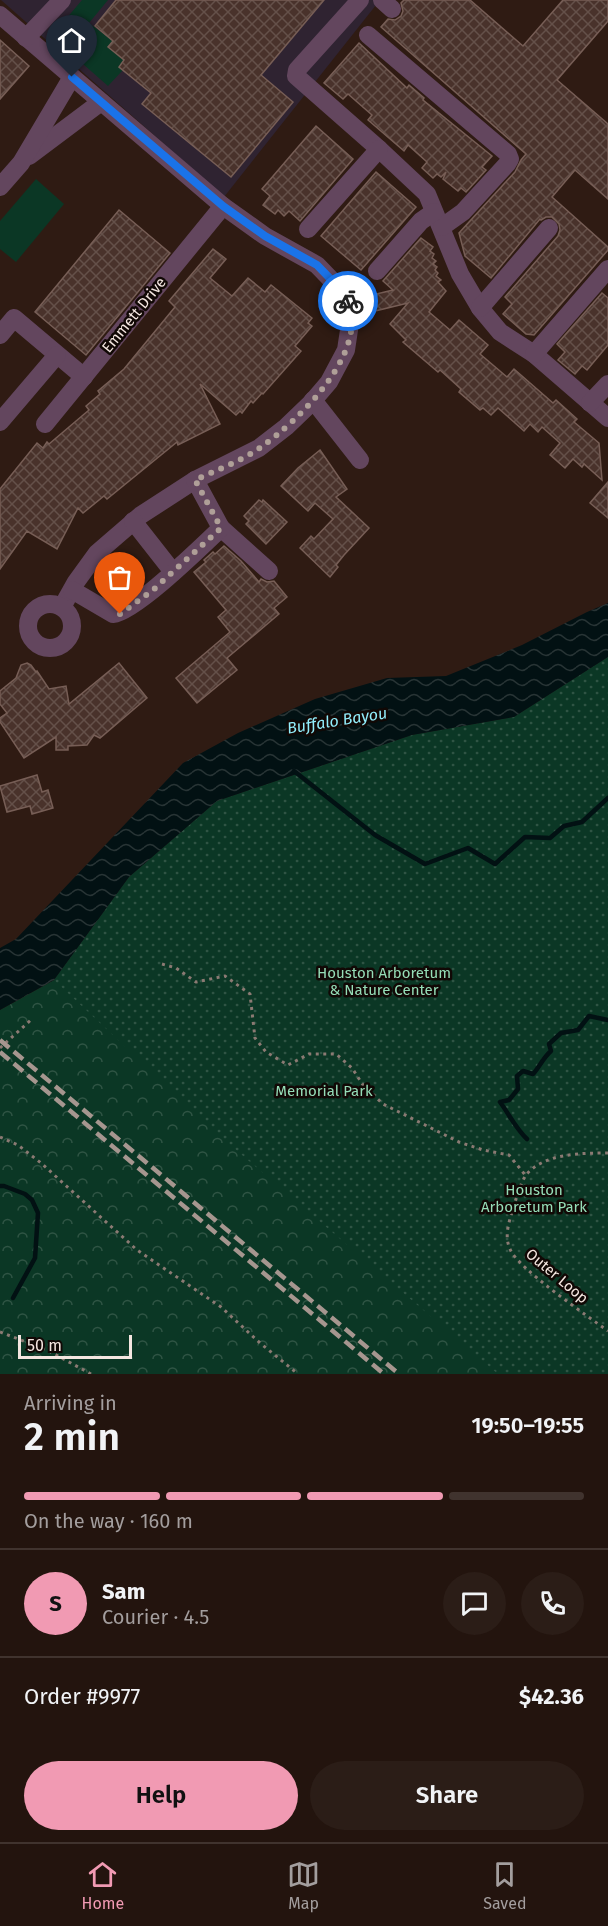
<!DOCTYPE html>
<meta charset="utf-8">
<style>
body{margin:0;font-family:"Fira Sans",sans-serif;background:#2b1d17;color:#f1f3f6;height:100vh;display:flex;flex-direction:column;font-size:22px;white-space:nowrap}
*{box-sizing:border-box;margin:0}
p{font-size:20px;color:#a39e9e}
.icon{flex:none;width:33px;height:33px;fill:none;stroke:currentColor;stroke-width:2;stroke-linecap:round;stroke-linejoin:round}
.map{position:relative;height:1374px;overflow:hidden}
.sheet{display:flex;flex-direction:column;background:#23140e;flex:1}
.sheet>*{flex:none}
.scale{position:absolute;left:18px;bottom:15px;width:114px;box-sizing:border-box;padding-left:6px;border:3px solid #f4e6e0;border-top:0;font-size:16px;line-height:21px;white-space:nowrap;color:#f4e6e0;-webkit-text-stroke:4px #110805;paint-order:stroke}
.pin{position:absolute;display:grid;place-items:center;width:51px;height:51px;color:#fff;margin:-62px -26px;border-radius:50% 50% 50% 0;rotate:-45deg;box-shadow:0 0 6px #0007}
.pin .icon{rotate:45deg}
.courier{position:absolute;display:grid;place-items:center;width:60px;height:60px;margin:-30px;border:4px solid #1a73e8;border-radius:50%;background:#fff;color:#222;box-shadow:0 2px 8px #0007}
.overview em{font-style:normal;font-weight:600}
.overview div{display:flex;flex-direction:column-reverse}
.overview{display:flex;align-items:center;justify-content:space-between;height:102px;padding:0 24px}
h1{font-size:39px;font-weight:600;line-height:45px}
.bar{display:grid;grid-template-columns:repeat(4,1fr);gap:9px 6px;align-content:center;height:72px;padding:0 24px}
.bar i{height:8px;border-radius:4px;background:#40332e}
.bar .active{background:#f19ab3}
.bar p{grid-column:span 4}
.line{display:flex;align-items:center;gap:15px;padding:0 24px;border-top:2px solid #40332e}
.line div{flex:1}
.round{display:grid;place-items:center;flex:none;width:63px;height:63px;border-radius:32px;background:#2b1d17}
.primary-button{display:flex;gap:12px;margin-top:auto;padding:12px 24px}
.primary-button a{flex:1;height:69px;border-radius:36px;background:#f19ab3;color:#111;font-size:24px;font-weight:600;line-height:69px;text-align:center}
.primary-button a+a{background:#2b1d17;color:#f1f3f6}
.tab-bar{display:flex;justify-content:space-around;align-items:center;height:84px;border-top:2px solid #40332e;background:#23140e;font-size:16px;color:#a39e9e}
.tab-bar a{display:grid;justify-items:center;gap:3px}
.tab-bar .active{color:#f19ab3}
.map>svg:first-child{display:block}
</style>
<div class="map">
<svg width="608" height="1374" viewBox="0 0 608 1374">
<defs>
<pattern id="park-crowns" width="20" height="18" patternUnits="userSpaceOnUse" patternTransform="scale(1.5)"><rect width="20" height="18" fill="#0b3725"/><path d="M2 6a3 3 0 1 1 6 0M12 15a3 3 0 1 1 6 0" fill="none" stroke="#2f5444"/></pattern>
<pattern id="garden-dots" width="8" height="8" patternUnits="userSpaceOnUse" patternTransform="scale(1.5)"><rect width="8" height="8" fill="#0b3725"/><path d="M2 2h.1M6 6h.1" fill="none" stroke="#2f5444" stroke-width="1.8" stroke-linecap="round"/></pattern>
<pattern id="water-waves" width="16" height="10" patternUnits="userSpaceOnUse" patternTransform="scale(1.5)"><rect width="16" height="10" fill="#021113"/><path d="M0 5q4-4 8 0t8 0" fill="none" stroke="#283435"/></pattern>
<pattern id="building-cross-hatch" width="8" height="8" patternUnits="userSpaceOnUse" patternTransform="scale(1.5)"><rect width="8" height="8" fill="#49322b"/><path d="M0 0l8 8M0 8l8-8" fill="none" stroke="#645049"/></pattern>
</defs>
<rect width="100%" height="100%" fill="#2f1b13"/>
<polygon fill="#2f2331" points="1,0 380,0 224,197"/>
<g fill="#0b3725">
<polygon points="82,0 108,0 89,23 113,41 108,47 124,60 119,67 123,70 108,86 58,42 60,26"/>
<polygon points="36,179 64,204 16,262 0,249 0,221"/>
</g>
<polygon fill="url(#park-crowns)" points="608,657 608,1374 0,1374 0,1010 54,980 129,877 217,801 412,735 514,717"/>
<polygon fill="url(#garden-dots)" points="608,657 608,1374 498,1374 228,1143 54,980 129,877 217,801 412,735 514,717"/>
<polygon fill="url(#water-waves)" points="608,603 608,657 514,717 412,735 217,801 129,877 54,980 0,1010 0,948 16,939 183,763 238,733 315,699 387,678 446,676 522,645 587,612"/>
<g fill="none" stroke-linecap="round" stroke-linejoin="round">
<g stroke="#021113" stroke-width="4.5">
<polyline points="294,771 375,835 425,864 468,848 495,864 525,837 550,838 564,826 582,822 608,798"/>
<path d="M527,1139C516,1129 509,1114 500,1102L509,1100L518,1089L517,1076L523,1071L533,1074C540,1066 543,1058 551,1051L549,1044L561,1033L578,1030L589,1016L608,1020"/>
<polyline points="0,1186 4,1186 25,1194 32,1200 38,1213 35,1258 13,1298"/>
</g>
</g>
<g fill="url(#building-cross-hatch)" stroke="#775e56" stroke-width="1.5">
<polygon points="116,0 324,0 261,75 293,102 231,177 142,104 151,93 119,67 124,60 108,47 113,41 95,26"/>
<polygon points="404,0 470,0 523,46 563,0 608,0 608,21 557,80 608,124 608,199 575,170 552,197 608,247 608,250 534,335 526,334 503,314 512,304 505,297 558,236 560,230 559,224 552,217 546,217 541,220 540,219 491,278 465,256 459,233 515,172 521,160 526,154 381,27 388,19 395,20 401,16 403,11 401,3"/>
<polygon points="0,40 29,66 0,99"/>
<polygon points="359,43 407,88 409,85 424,98 423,100 492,156 482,167 486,170 466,192 461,188 458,191 443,179 446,172 441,177 437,174 433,178 422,168 427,162 408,145 404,151 368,120 372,115 348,94 343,99 324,83"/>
<polygon points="316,126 353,159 300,221 289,211 284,216 278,210 275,214 263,205 270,196 262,189"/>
<polygon points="376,172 416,207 361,270 321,236"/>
<polygon points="119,210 170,253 86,355 35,312"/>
<polygon points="421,238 433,247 430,251 434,254 432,258 436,261 433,264 437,267 435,270 438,273 436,276 441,280 438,282 446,291 429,312 450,330 459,320 488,345 480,354 507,377 514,369 553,403 556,400 577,419 574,422 599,443 602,480 584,464 582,467 573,459 565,468 550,455 560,443 542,427 538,432 530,424 524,431 498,408 491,415 483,408 480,410 459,392 461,389 440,370 438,372 403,342 406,340 390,324 408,303 375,311 372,295 393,290 383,281"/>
<polygon points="213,249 226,259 210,278 232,296 248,278 265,292 271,285 312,318 308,323 312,326 295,346 301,351 263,394 262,393 253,403 251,401 242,413 240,411 236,415 200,384 220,424 178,445 177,442 107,499 104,496 83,513 78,508 57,549 27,531 0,569 0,489 37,443 43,448 47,442 49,444 89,410 86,406 100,394 98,391 124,369 175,307 169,301"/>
<polygon points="602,293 608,298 608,345 587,370 582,366 575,374 558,360 565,352 557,344"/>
<polygon points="320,450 347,489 336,497 369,528 344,555 336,565 338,567 330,577 300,548 311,536 314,539 333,519 315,503 308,511 281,486 298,468"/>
<polygon points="608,482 608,518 590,503"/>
<polygon points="259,500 262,502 263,500 287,522 266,544 246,524 249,521 244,516"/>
<polygon points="224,546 241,561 259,582 261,579 267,582 274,581 287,597 274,608 279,614 227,658 237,670 197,703 176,678 230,632 218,617 226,610 194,572 206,562 204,560 213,552 215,554"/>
<polygon points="27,663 31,665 36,672 37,671 49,689 66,686 69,704 119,663 147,698 100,738 94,735 87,745 68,746 68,750 56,750 56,737 24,758 0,722 0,718 7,713 0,704 0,691 16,678 21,665"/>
<polygon points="37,775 42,792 48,790 53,808 32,814 30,806 7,812 0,786"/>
</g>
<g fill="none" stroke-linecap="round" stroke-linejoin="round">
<g stroke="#8b7a73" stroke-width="3" stroke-dasharray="3 4.5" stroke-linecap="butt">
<polyline points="162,964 176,968 196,982 225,976 250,994 255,1038 266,1052 288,1065 309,1054 336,1054 352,1068 363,1085 383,1104 459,1142 483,1150 509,1155 526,1176"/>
<polyline points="0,1048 33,1018"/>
<polyline points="0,1137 18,1145 41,1163 137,1250 221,1307 260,1343 298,1374"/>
<path d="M608,1153C582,1153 544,1153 526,1175C520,1184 516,1199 513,1209C509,1222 504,1236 510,1249C517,1268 589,1317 608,1331"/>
<polyline points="0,1332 47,1350 91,1374"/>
</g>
<g stroke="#63465e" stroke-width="18">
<polyline points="360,0 297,70 296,76 379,149 427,194 460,274 480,308 500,332 534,354 608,418"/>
<polyline points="382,0 392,9"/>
<polyline points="0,15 223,206 265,236 317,265 344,293 352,310 346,350 329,382 311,403 286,427 259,448 195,480 141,515 97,553 76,582 62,607"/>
<polyline points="368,35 508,154 510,159 507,164 463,212 442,227"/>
<polyline points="26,38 62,0"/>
<polyline points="29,156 101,102"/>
<polyline points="0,187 21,163 72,77"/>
<polyline points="308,229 379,149"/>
<polyline points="377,271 421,221 434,212"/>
<polyline points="480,308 549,228"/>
<polyline points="0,335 14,318 84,377"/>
<polyline points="534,354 608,269"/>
<polyline points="313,400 360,460"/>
<polyline points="590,403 608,384"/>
<polyline points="0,422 57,355"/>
<polyline points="45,424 223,206"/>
<polyline points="133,521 173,572"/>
<polyline points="221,528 269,571"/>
<path d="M72,590L113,614C135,612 202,546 221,528L195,480"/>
<circle cx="50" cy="626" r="22"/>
</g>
<g stroke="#a6968f" stroke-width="4.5" stroke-dasharray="12 6" stroke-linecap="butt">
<polyline points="0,1040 399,1374"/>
<polyline points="0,1052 384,1374"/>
</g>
</g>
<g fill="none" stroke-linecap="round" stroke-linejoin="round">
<path stroke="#af9f98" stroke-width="6" stroke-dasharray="0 10.8" d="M120,614L153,590L221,528L195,480C216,470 242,461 261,447C299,420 369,353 348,301"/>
<polyline stroke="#1a73e8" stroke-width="8" points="72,77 223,206 265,236 317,265 344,293 348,301"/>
</g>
<g text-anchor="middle" stroke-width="5" stroke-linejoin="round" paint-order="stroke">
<g font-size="15" fill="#f4e6e0" stroke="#110805">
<text transform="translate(134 315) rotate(-51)" y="5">Emmett Drive</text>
<text transform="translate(557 1276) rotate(40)" y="5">Outer Loop</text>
</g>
<g font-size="15" fill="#95ddb7" stroke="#110805">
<text x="384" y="978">Houston Arboretum<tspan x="384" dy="17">&amp; Nature Center</tspan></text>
<text x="324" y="1096">Memorial Park</text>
<text x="534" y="1195">Houston<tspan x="534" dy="17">Arboretum Park</tspan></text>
</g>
<g font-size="16" font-style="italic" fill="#92eefc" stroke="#110805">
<text transform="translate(337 720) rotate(-9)" y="6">Buffalo Bayou</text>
</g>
</g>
</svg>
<div class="scale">50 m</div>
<div class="pin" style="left:120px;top:614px;background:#ea580c"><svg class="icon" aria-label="bag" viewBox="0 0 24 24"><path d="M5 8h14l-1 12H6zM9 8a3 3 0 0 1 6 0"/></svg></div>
<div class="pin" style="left:72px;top:77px;background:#1f2937"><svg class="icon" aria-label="home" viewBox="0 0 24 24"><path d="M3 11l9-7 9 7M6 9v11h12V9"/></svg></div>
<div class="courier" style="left:348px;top:301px"><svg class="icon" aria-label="bike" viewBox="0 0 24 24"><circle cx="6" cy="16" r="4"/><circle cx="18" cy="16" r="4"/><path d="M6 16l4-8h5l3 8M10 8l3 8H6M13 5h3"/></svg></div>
</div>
<section class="sheet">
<div class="overview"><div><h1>2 min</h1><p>Arriving in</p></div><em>19:50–19:55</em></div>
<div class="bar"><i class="active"></i><i class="active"></i><i class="active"></i><i></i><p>On the way · 160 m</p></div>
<div class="line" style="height:108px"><b class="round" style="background:#f19ab3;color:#111">S</b><div><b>Sam</b><p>Courier · 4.5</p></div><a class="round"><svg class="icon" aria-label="chat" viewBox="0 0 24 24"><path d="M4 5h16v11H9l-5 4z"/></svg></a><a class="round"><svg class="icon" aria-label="phone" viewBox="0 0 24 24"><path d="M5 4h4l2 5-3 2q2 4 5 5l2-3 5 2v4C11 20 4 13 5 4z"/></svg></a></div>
<div class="line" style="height:78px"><div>Order #9977</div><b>$42.36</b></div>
<div class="primary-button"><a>Help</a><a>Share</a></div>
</section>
<nav class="tab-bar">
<a class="active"><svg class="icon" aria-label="home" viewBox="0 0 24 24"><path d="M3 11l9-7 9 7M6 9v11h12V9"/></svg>Home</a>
<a><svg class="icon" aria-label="map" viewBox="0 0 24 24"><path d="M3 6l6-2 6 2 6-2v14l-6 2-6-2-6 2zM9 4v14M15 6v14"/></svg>Map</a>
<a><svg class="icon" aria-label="saved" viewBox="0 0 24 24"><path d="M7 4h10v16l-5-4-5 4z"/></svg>Saved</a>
</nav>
